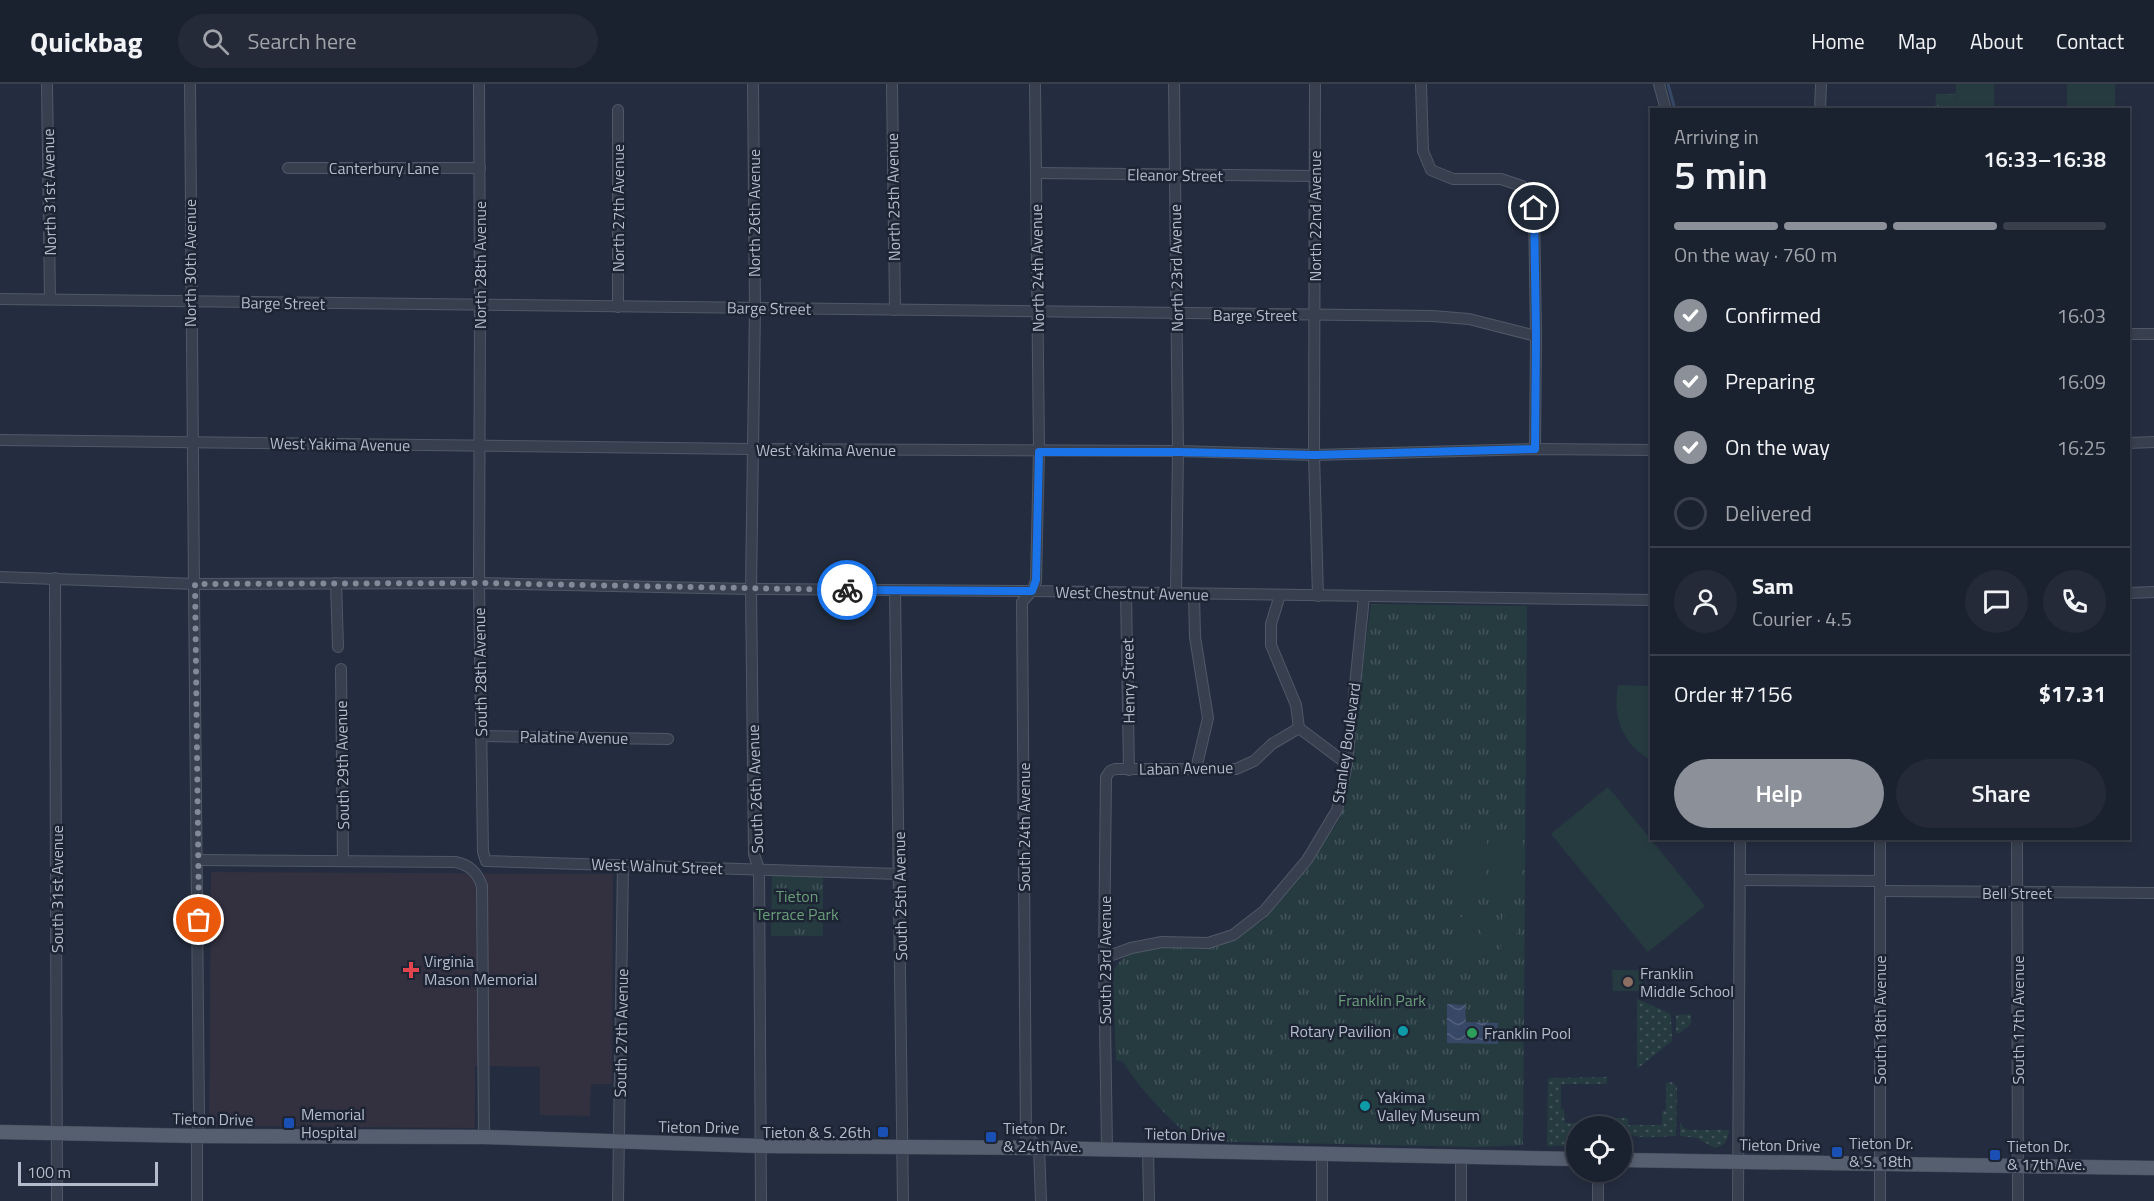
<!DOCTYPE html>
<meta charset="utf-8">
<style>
body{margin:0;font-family:"Titillium Web",sans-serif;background:#242a37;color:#f1f3f6;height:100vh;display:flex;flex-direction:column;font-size:22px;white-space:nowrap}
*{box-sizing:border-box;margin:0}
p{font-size:20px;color:#a0a4aa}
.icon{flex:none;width:33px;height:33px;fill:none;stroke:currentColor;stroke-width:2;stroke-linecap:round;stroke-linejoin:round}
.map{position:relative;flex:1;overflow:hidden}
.panel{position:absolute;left:1650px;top:24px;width:480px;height:732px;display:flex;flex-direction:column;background:#1b222f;border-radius:0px;box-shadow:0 3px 9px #0003,0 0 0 2px #393f4b}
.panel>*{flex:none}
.buttons{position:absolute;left:1566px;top:1032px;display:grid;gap:12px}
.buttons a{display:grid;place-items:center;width:66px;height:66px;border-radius:50%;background:#1b222f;box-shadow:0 3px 9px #0003,0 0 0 2px #393f4b;font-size:30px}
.scale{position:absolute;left:18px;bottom:15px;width:140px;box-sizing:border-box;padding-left:6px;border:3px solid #b4bbca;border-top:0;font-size:16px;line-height:21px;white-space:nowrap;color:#b4bbca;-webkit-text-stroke:4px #1d2534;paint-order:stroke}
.pin{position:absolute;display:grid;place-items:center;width:51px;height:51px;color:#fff;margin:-26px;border:3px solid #fff;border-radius:50%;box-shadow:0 2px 6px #0007}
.courier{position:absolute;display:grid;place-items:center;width:60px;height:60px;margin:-30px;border:4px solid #1a73e8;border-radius:50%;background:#fff;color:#222;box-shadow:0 2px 8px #0007}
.summary em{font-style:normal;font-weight:600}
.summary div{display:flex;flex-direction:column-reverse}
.summary{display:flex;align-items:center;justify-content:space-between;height:102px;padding:0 24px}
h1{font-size:39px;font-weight:600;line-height:45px}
.bar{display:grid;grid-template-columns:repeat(4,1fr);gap:9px 6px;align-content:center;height:72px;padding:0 24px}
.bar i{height:8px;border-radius:4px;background:#393f4b}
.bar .selected{background:#8c9099}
.bar p{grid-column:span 4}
.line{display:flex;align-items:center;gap:15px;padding:0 24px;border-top:2px solid #393f4b}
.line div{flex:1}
.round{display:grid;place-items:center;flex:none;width:63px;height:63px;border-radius:32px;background:#242a37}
ol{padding:0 24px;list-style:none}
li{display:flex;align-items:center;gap:18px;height:66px}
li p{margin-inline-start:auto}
li .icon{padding:6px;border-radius:50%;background:#8c9099;color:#fff;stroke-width:4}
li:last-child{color:#a0a4aa}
li i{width:33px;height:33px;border:3px solid #393f4b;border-radius:50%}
.primary-button{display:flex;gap:12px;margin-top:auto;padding:12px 24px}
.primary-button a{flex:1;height:69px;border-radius:36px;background:#8c9099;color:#fff;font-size:24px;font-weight:600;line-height:69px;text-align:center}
.primary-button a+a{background:#242a37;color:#f1f3f6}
header{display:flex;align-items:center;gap:36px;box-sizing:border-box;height:84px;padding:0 30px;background:#1b222f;border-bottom:2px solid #393f4b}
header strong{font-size:28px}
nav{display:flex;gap:33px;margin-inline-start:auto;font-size:21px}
.search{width:420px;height:54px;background:#242a37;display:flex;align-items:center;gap:15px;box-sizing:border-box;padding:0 21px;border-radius:33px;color:#a0a4aa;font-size:22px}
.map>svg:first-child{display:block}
</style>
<header>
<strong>Quickbag</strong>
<div class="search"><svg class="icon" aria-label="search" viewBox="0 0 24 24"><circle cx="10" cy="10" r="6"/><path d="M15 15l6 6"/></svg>Search here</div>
<nav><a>Home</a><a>Map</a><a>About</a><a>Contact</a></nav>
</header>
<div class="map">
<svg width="2154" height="1117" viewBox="0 0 2154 1117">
<defs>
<pattern id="grass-dots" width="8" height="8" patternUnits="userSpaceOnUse" patternTransform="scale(1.5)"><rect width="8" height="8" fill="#263b40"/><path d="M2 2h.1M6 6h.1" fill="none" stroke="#43555a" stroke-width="1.8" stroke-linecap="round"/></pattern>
<pattern id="park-tufts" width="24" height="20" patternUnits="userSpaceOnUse" patternTransform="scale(1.5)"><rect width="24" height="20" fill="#263b40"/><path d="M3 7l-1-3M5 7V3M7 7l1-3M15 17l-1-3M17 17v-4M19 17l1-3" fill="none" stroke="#43555a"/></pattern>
<pattern id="water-waves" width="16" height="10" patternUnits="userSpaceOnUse" patternTransform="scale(1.5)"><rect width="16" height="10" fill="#374867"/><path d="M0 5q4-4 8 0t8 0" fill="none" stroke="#52607b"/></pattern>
</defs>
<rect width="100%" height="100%" fill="#242d3f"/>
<polygon fill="#333040" points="211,788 613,790 612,1000 591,1000 590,1032 540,1031 540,983 475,982 475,1044 209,1042"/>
<g fill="url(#grass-dots)">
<polygon points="1637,915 1669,929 1671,932 1672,957 1637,985"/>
<polygon points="1691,930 1691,940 1680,949 1676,949 1676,931"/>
<path d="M1607,993V1000H1561V1025H1564L1565,1039H1603V1034H1628V1041H1662V1027L1666,1026V999L1672,998L1677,1003L1676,1052C1657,1052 1628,1059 1620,1040L1610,1042H1576V1062H1547L1548,994Z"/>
<path d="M1680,1038L1683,1043L1688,1046H1729C1728,1056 1725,1062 1715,1064L1697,1054L1680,1052Z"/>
</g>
<g fill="url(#park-tufts)">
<polygon points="1936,10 1955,10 1956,23 1994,23 1994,26 1935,26"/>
<path d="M1371,520L1527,522L1523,1061L1478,1063L1195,1057C1168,1034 1142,1008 1123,978L1116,976L1113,898L1114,886L1119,878L1128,871L1155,863L1237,853L1264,836L1335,743L1340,734L1346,709Z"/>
<polygon points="772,790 823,791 823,852 771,852"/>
</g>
<g fill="#263b40">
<polygon points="1956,0 1994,0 1994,23 1955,23"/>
<rect x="2067" y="0" width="48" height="25"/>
<path d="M1618,601L1651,602V676C1623,661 1612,633 1618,601Z"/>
<polygon points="1608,703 1705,822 1648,868 1551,750"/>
<polygon points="1456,754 1487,754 1486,806 1456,806"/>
<polygon points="1493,754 1523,754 1522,806 1492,806"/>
<polygon points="1464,827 1472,827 1472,833 1476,833 1475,866 1472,866 1472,871 1463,871 1463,866 1460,866 1461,833 1464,833"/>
<polygon points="1485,827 1493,827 1493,833 1497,833 1496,866 1492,866 1492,872 1484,871 1484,866 1480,866 1481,833 1485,833"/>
<polygon points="1505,828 1514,828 1514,834 1517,834 1516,867 1513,867 1513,872 1504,872 1504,867 1501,867 1502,834 1505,833"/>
<polygon points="1612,886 1642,886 1642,907 1613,907"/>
</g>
<polygon fill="url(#water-waves)" points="1447,920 1465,921 1466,938 1498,939 1498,960 1447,959"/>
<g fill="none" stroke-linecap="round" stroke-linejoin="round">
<polyline stroke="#374867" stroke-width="3" points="1668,0 1675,26"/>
<defs>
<g id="minor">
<polyline points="47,0 50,215"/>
<path d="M190,0C190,345 198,689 199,1034L197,1052V1117"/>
<polyline points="479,0 480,221 479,499 483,768 486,777 900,790"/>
<polyline points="753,0 755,224 751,505 754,770 759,785 761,1117"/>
<polyline points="892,0 895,226"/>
<polyline points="1035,0 1039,367 1036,497 1032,507 1022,518 1026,1052 1039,1064 1041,1117"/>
<polyline points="1174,0 1178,367 1176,510"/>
<polyline points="1315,0 1314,371 1318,512"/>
<polyline points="1421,0 1423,67 1431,86 1453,95 1501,95 1522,102 1534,124 1536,252 1535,365"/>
<polyline points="1659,0 1666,26"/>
<polyline points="1820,26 1821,0"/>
<polyline points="288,84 480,84"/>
<polyline points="1036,89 1315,92"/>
<polyline points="0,215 1432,232 1469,235 1536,252"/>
<polyline points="618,223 618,26"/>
<polyline points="2128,250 2154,250"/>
<polyline points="0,356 751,365 1178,367 1314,371 1535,365 1652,366"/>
<polyline points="2128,359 2154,358"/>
<polyline points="0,493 195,500 479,499 751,505 1032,507 1652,516"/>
<polyline points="55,494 57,1117"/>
<polyline points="336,499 338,563"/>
<polyline points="895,507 903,1117"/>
<polyline points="1126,509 1129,686"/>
<polyline points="2128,509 2154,508"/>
<polyline points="1194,510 1195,553 1208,634 1196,685"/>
<polyline points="1280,511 1271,540 1271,561 1296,621 1299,644"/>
<polyline points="341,585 343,777"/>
<polyline points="481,652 668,655"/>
<polyline points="1880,754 1880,1117"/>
<polyline points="2017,754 2018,1117"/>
<path d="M199,776L455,778C470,781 477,788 482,802L484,1053"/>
<polyline points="1740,796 1880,797"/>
<polyline points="1880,807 2154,809"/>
<polyline points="1104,874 1131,864 1162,858 1208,859 1233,851 1264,827 1307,776 1337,726 1347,680 1364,513"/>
<polyline points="1107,1065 1104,874 1106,693 1110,687 1115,685 1236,685 1254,677 1272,660 1299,644 1347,680"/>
<polyline points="1148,1066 1149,1117"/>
<polyline points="1322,1070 1322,1117"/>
<polyline points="1461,1072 1461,1117"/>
<polyline points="618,1117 623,781"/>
<polyline points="1598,1117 1598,1088"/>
<polyline points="1738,1117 1740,754"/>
</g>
<g id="major">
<polyline points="0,1048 197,1052 484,1053 761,1062 1039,1064 1576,1075"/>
<polyline points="1622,1076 2154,1084"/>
</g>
</defs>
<use href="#minor" stroke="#505867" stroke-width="12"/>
<use href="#major" stroke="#414958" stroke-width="15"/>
<use href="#minor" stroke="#38404f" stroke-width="10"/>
<use href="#major" stroke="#565f6f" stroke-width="14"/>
</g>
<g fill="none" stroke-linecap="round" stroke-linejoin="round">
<polyline stroke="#828999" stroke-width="6" stroke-dasharray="0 10.8" points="199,836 195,500 479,499 847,506"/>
<polyline stroke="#1a73e8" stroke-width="8" points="847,506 1032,507 1036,496 1039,368 1178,368 1314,371 1535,365 1536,252 1534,124"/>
</g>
<path fill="#e0444e" stroke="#1d2534" stroke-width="2" d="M408 877h6v6h6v6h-6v6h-6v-6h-6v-6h6z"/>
<circle fill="#8d6e63" stroke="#1d2534" stroke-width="2" cx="1628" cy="898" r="6"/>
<g fill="#0f9aa8" stroke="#1d2534" stroke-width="2">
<circle cx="1403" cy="947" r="6"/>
<circle cx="1365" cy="1022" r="6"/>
</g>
<circle fill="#2e9e5b" stroke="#1d2534" stroke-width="2" cx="1472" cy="949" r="6"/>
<g fill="#1a4fb4" stroke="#1d2534" stroke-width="2">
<rect x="283" y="1033" width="12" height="12" rx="3"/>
<rect x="877" y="1042" width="12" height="12" rx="3"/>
<rect x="985" y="1047" width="12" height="12" rx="3"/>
<rect x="1831" y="1062" width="12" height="12" rx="3"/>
<rect x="1989" y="1065" width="12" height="12" rx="3"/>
</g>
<g text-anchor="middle" stroke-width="5" stroke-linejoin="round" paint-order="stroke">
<g font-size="16" fill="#b4bbca" stroke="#1d2534">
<text x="384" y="90">Canterbury Lane</text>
<text transform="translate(1175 91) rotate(1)" y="6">Eleanor Street</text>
<text transform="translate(49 108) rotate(-91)" y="6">North 31st Avenue</text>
<text transform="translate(893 113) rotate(-91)" y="6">North 25th Avenue</text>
<text transform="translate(618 124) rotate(-90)" y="6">North 27th Avenue</text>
<text transform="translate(754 129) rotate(-90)" y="6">North 26th Avenue</text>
<text transform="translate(1315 132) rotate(-90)" y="6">North 22nd Avenue</text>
<text transform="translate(190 179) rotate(-90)" y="6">North 30th Avenue</text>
<text transform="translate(480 181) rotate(-90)" y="6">North 28th Avenue</text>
<text transform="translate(1037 184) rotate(-91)" y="6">North 24th Avenue</text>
<text transform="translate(1176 184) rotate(-91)" y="6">North 23rd Avenue</text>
<text transform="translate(283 219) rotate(1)" y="6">Barge Street</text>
<text transform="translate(769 224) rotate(1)" y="6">Barge Street</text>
<text x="1255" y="237">Barge Street</text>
<text transform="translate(340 360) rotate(1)" y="6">West Yakima Avenue</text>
<text x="826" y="372">West Yakima Avenue</text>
<text transform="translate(1132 509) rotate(1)" y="6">West Chestnut Avenue</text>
<text transform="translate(480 588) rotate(-91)" y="6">South 28th Avenue</text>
<text transform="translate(1128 597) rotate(-91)" y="6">Henry Street</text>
<text transform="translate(574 653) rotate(1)" y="6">Palatine Avenue</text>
<text transform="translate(1346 659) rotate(-82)" y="6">Stanley Boulevard</text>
<text transform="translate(342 681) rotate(-91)" y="6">South 29th Avenue</text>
<text transform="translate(1186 684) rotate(-1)" y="6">Laban Avenue</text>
<text transform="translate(755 705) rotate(-92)" y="6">South 26th Avenue</text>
<text transform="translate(1024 743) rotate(-90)" y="6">South 24th Avenue</text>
<text transform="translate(657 782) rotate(2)" y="6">West Walnut Street</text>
<text transform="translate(57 805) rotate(-90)" y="6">South 31st Avenue</text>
<text x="2017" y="815">Bell Street</text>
<text transform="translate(900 812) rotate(-91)" y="6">South 25th Avenue</text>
<text transform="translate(1105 876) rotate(-90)" y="6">South 23rd Avenue</text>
<text transform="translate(1880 936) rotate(-90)" y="6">South 18th Avenue</text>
<text transform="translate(2018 936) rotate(-90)" y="6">South 17th Avenue</text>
<text transform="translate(621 949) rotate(-89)" y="6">South 27th Avenue</text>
<text transform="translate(213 1035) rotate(1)" y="6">Tieton Drive</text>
<text transform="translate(699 1043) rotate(1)" y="6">Tieton Drive</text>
<text transform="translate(1185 1050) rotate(1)" y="6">Tieton Drive</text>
<text transform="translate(1780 1061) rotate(1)" y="6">Tieton Drive</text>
</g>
<g font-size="16" fill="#6a9c79" stroke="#1d2534">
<text x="797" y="818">Tieton<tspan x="797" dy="18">Terrace Park</tspan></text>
<text x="1382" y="922">Franklin Park</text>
</g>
<g font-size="16" fill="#b4bbca" stroke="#1d2534" text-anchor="start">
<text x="424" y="883">Virginia<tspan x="424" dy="18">Mason Memorial</tspan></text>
<text x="1640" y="895">Franklin<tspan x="1640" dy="18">Middle School</tspan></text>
<text x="1391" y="953" text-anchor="end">Rotary Pavilion</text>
<text x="1484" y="955">Franklin Pool</text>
<text x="1377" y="1019">Yakima<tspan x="1377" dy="18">Valley Museum</tspan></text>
<text x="301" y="1036">Memorial<tspan x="301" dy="18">Hospital</tspan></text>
<text x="1003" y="1050">Tieton Dr.<tspan x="1003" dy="18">&amp; 24th Ave.</tspan></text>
<text x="871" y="1054" text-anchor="end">Tieton &amp; S. 26th</text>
<text x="1849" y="1065">Tieton Dr.<tspan x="1849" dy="18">&amp; S. 18th</tspan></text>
<text x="2007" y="1068">Tieton Dr.<tspan x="2007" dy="18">&amp; 17th Ave.</tspan></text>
</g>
</g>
</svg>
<div class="buttons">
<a><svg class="icon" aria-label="locate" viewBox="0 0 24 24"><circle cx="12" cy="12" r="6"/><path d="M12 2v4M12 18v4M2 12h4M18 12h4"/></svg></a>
</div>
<div class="scale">100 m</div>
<div class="pin" style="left:199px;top:836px;background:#ea580c"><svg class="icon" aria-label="bag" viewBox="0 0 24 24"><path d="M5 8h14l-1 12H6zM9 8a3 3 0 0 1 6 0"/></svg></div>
<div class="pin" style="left:1534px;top:124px;background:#1f2937"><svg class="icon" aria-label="home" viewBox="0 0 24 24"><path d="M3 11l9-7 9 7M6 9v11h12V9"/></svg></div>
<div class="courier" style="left:847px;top:506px"><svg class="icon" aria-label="bike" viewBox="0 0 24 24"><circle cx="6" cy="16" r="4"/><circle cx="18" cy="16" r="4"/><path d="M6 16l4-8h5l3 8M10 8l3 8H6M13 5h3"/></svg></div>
<section class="panel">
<div class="summary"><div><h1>5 min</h1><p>Arriving in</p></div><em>16:33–16:38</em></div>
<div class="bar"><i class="selected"></i><i class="selected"></i><i class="selected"></i><i></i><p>On the way · 760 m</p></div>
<ol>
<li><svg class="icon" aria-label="check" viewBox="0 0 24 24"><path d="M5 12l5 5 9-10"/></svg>Confirmed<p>16:03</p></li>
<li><svg class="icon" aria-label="check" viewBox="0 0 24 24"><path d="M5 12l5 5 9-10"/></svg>Preparing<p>16:09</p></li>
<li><svg class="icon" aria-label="check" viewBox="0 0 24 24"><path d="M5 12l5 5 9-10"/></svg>On the way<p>16:25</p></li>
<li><i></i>Delivered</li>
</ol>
<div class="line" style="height:108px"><a class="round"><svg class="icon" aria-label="person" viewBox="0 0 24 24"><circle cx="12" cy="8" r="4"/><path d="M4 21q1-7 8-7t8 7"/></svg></a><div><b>Sam</b><p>Courier · 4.5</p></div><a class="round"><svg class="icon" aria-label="chat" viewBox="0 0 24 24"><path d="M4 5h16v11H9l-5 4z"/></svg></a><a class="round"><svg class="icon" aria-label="phone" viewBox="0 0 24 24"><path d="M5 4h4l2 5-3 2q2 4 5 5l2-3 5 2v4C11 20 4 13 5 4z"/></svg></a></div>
<div class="line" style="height:78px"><div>Order #7156</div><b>$17.31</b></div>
<div class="primary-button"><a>Help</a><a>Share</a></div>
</section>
</div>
